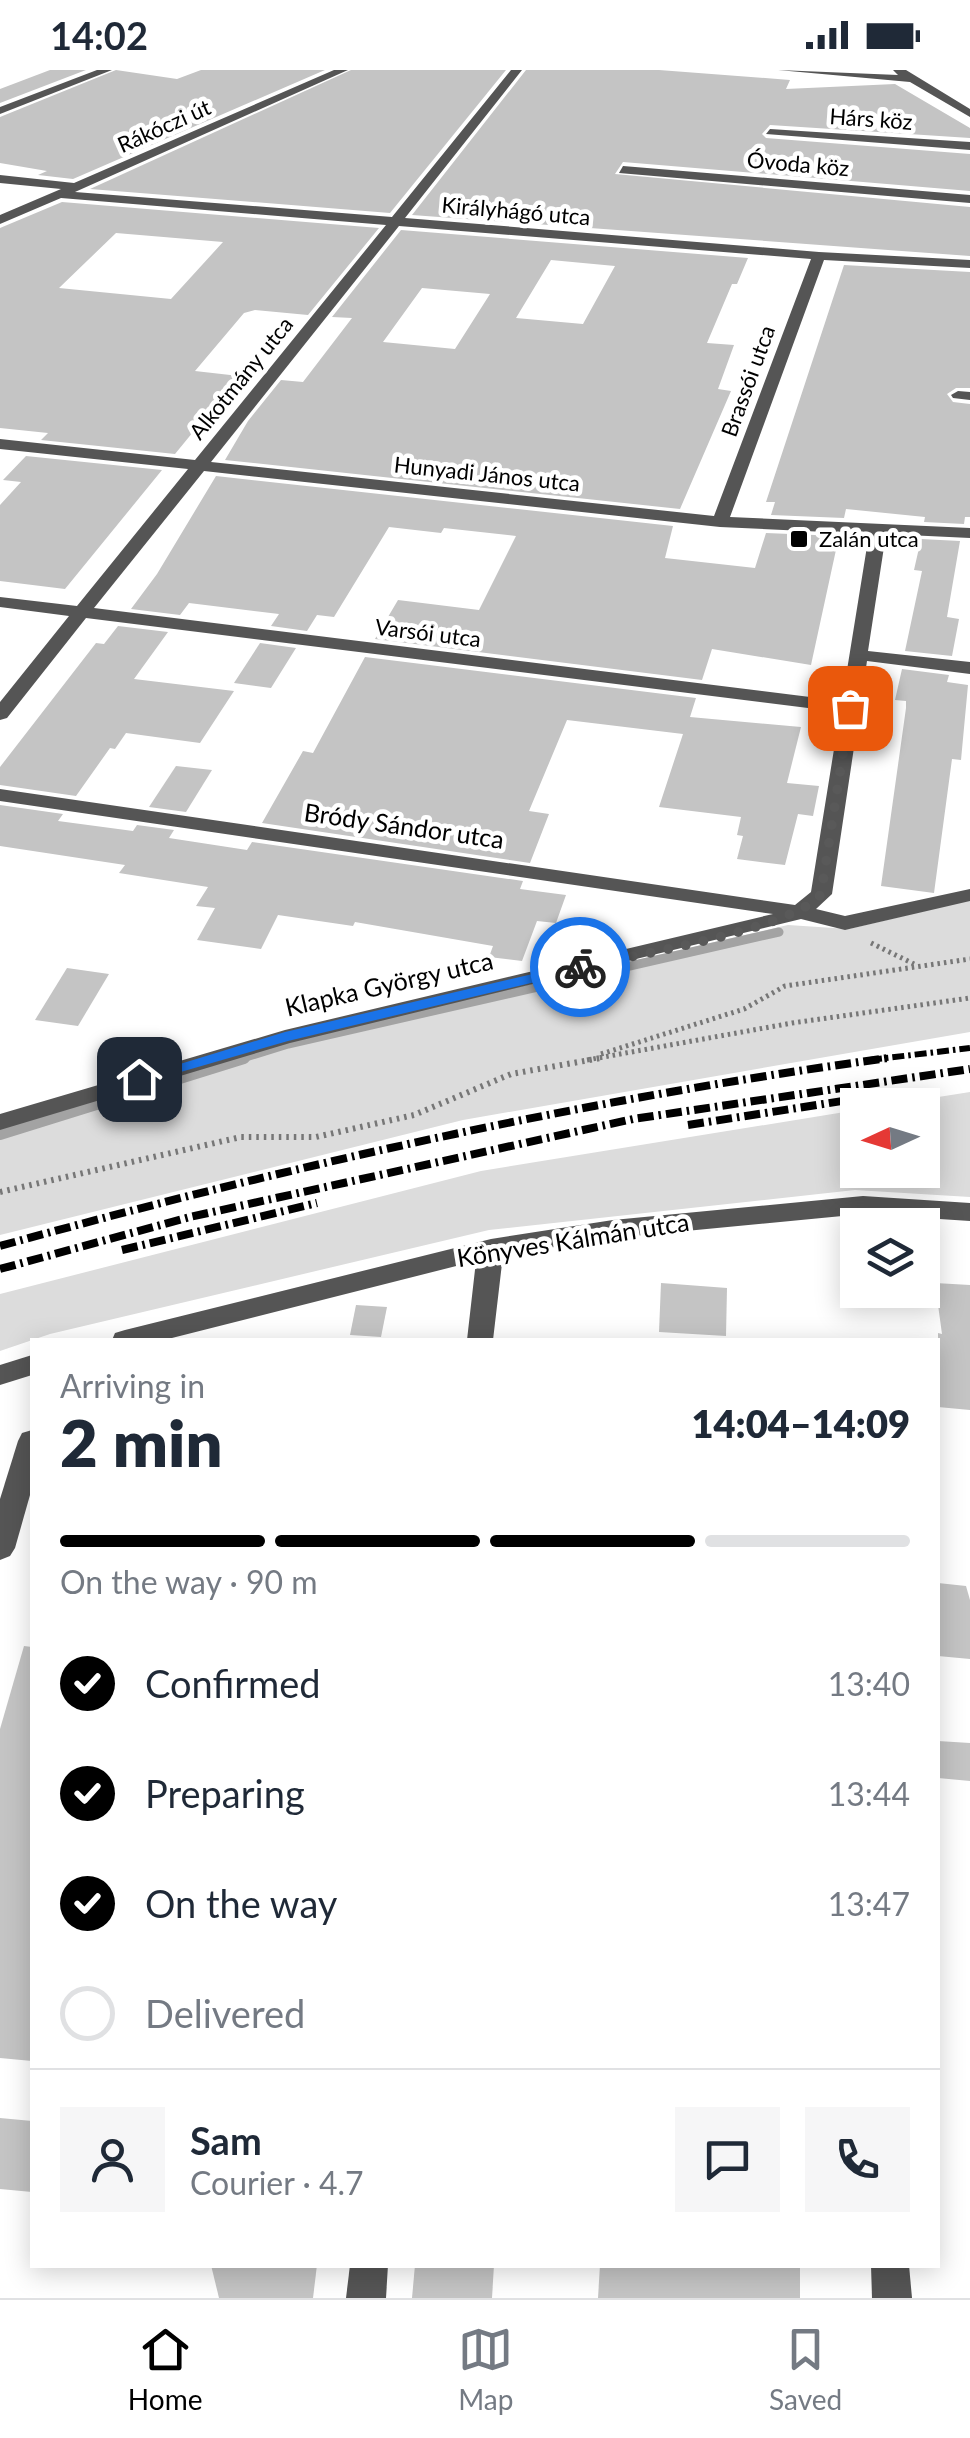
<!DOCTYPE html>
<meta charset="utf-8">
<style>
body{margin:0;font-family:Lato,sans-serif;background:#f6f6f7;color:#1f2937;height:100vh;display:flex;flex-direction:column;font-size:38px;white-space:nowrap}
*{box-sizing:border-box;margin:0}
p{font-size:32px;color:#747a83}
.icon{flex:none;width:55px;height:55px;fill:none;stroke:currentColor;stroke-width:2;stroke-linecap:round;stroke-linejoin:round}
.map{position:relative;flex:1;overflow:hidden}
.sheet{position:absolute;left:30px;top:1268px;width:910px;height:930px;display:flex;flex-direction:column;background:#fff;border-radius:0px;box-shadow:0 5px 25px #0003}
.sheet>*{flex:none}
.needle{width:65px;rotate:266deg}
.controls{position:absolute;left:840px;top:1018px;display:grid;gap:20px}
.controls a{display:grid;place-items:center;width:100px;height:100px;border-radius:0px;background:#fff;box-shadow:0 5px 25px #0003;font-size:50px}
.pin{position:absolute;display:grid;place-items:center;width:85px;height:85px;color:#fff;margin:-42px;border-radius:20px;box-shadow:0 5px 15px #0006}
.courier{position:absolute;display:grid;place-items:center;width:100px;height:100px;margin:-50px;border:8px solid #1a73e8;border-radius:50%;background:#fff;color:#222;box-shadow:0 2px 12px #0007}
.headline em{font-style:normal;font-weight:800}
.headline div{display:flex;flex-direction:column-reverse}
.headline{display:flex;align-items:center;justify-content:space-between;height:170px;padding:0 30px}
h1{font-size:65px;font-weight:800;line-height:75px}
.bar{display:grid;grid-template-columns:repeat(4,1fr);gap:15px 10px;align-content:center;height:120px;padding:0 30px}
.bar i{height:12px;border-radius:8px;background:#e0e1e3}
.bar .on{background:#000}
.bar p{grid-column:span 4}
.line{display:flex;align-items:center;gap:25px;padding:0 30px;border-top:2px solid #e0e1e3}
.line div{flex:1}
.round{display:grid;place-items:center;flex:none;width:105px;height:105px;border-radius:0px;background:#f6f6f7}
ol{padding:0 30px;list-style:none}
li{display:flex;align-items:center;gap:30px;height:110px}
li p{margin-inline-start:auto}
li .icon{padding:10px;border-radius:50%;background:#000;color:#fff;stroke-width:4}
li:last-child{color:#747a83}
li i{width:55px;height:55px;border:5px solid #e0e1e3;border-radius:50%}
.status{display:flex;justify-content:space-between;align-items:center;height:70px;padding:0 50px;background:#fff;direction:ltr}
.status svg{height:28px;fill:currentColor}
.menu{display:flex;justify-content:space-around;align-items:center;height:140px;border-top:2px solid #e0e1e3;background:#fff;font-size:28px;color:#747a83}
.menu a{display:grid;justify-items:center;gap:5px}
.menu .on{color:#000}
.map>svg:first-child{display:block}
</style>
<div class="status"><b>14:02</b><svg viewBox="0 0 49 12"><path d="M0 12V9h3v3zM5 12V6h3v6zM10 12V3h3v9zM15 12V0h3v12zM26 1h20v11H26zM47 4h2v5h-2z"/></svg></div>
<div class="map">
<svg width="970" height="2228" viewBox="0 0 970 2228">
<rect width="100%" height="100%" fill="#fff"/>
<g fill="#dcdcdc">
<polygon points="970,830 970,962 463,1050 0,1165 0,1061 291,970 788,855 849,859"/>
<polygon points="970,1022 970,1127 855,1120 489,1160 50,1264 0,1281 0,1224 481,1101 857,1040 858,1100 922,1100 922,1035 888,1035"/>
</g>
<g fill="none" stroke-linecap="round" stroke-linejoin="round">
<polyline stroke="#a3a3a3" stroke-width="9" points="236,990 288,974 779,862"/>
<polyline stroke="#a3a3a3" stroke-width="12" points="0,1064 244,988"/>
</g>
<g fill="#c4c4c4" fill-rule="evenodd">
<polygon points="50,0 86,0 0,33 0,19"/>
<polygon points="116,0 177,9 201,0 325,0 73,109 38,105 47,101 0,93 0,47"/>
<polygon points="351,0 506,0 390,143 90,119"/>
<polygon points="526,0 659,0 790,10 786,19 895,14 970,58 970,68 770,55 762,64 766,68 970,84 970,121 623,92 615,104 970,137 970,186 412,145"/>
<path d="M62,132L379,158L308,245L255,240L244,243L195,301L239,306L175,384L41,370L48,363L0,358V158ZM116,163L223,172L171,229L59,218Z"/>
<path d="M401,160L748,188L737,214H732L707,273L734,275L718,319L731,321L680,439L225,390L248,351L281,310L303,312L352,248L332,247ZM551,190L615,196L583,254L516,248ZM422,218L490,224L455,279L383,272Z"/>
<polygon points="844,195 970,202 970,318 956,318 947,324 953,332 970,334 970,447 965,447 964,454 924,452 925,447 846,439 844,448 771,445 775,432 766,432"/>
<polygon points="26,386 162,400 65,519 0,511 0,435 21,412 3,410"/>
<polygon points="216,406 673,456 665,488 755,498 766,463 839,466 811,595 712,579 702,610 375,569 398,530 479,540 516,466 444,458 441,463 389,457 334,547 317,545 307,561 271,556 279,544 189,533 180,545 131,539 157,504"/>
<polygon points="921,469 960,471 947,547 959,549 952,586 905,581 922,501 914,500"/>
<polygon points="118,556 168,562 134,609 234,621 200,673 126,663 115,679 110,678 76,726 0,715 0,697 96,573 104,574"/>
<polygon points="260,573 296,578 271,618 234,613"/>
<polygon points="365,587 696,628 690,647 801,657 787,713 819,716 813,746 798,744 785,795 737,789 743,766 737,765 741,747 659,737 683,664 567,650 529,741 549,744 530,793 262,753 303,681 313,683"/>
<polygon points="902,599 949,605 947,612 968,615 961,690 952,689 934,823 881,816 906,638 906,631 895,630"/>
<polygon points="176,696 212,700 186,742 149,737"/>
<polygon points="0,735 63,744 58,751 133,761 137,755 174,760 169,768 247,780 252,772 523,811 520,819 566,825 556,853 537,851 522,891 489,887 493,876 355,852 353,856 278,845 261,879 197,870 215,838 196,836 208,817 119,803 125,795 0,776"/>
<polygon points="67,898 109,904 78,956 35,950"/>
<polygon points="661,1213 727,1218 726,1266 659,1262"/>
<polygon points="935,1213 970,1215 970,1340 938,1337 938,1263 942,1264"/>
<polygon points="356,1235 387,1237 381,1267 350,1265"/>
<polygon points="938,1513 966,1516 970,1530 970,1589 938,1586"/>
<polygon points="24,1576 32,1577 32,1991 0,1988 0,1659"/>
<polygon points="938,1671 970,1673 970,1711 938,1708"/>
<polygon points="0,2048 32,2051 32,2122 0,2119"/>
<polygon points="211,2195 317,2195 313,2228 219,2228"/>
<polygon points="415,2195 494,2195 492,2228 412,2228"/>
<polygon points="600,2195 800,2195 800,2228 598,2228"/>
</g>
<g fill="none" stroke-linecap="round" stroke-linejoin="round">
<g stroke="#777" stroke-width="5" stroke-dasharray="2.5 4" stroke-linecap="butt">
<polyline points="871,873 914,894"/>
<polyline points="601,984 744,939 785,916 970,889"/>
<polyline points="587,990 792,953 970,928"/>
</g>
<polyline stroke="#777" stroke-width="6" stroke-dasharray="2.5 5" stroke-linecap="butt" points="0,1122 241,1067 316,1067 414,1045 511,1004 601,988"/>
<g fill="#555" fill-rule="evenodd">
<polygon points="97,0 112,0 0,44 0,37"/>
<path d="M334,0H348L75,122L392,147L511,0H522L405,148L819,182L970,190V198L824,190L730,447L970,458V468L886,464L868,581L970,592V604L867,591L832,824L816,839L845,846L970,819V831L845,860L801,849L290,973L0,1060V1044L285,960L773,844L0,731V719L795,835L811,822L840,642L86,548L7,648L0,650V632L69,546L0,537V527L77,536L188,399L0,379V369L195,390L386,155L61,128L0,154V145L61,119L0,113V105L74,113ZM399,156L811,189L714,446L211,392ZM204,401L720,457L869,464L842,631L94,538Z"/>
<polygon points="778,0 898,5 893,0 906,0 970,39 970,47 910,12"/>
<polygon points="770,59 970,72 970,80 766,64"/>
<polygon points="623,96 970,125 970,133 619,103"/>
<polygon points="958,321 970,322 970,330 953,328 951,325"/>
<polygon points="863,1126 970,1133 970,1151 863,1144 613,1168 503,1185 493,1270 467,1270 476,1191 164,1270 112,1270 115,1263 125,1260 491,1169 613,1150"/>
<polygon points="32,1285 32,1305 0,1315 0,1295"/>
<polygon points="32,1360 32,1418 15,1478 10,1486 0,1490 0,1429 18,1371 22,1363"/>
<polygon points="350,2195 388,2195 386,2228 346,2228"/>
<polygon points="871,2195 909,2195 912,2228 872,2228"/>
</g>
<polyline stroke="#000" stroke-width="6" stroke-dasharray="12 4 2.5 4" stroke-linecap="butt" points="870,990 970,978"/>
<g stroke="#000" stroke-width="8" stroke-dasharray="16 5 2.5 5" stroke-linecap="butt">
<polyline points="688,1055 881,1025"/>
<path d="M0,1176C292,1095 587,1029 888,988"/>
<polyline points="122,1180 317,1133"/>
<polyline points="0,1199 190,1147 633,1049 970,999"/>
</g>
</g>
<polygon fill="#1a73e8" points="580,893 587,897 585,900 288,971 139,1014 131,1009 285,962"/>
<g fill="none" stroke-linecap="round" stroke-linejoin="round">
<path stroke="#595959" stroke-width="10" stroke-dasharray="0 18" d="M580,897C630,886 795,859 821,824L850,638"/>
</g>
<rect fill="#000" stroke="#fff" stroke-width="4" x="789" y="459" width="20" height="20" rx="5"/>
<g text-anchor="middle" stroke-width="9" stroke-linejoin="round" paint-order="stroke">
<g font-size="22" fill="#000" stroke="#fff">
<text transform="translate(871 49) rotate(4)" y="8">Hárs köz</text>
<text transform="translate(164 56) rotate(-24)" y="8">Rákóczi út</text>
<text transform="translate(798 94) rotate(5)" y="8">Óvoda köz</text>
<text transform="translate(516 141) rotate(5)" y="8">Királyhágó utca</text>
<text transform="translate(241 308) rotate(-51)" y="8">Alkotmány utca</text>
<text transform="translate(748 311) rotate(-70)" y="8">Brassói utca</text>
<text transform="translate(487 404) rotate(6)" y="8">Hunyadi János utca</text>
<text transform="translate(428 563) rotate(7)" y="8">Varsói utca</text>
</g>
<g font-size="22" fill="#000" stroke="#fff" text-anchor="start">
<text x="819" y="477">Zalán utca</text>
</g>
<g font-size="25" fill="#000" stroke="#fff">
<text transform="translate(404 756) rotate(8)" y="9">Bródy Sándor utca</text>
<text transform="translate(389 914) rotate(-13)" y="9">Klapka György utca</text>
<text transform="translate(573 1170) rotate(-9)" y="9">Könyves Kálmán utca</text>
</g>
</g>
</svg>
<div class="controls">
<a><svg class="needle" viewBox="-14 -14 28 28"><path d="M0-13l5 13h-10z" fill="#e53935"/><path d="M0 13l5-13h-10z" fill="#747a83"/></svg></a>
<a><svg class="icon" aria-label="layers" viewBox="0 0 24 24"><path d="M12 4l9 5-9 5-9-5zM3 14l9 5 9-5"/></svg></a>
</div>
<div class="pin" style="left:850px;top:638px;background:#ea580c"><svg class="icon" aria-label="bag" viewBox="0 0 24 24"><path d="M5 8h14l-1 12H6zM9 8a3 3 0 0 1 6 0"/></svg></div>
<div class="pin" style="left:139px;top:1009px;background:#1f2937"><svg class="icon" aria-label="home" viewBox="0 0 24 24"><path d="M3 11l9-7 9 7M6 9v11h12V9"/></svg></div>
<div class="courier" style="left:580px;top:897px"><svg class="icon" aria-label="bike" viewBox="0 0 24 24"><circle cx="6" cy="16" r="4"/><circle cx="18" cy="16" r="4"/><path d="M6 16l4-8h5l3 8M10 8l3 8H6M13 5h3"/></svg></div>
<section class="sheet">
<div class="headline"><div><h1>2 min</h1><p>Arriving in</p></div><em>14:04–14:09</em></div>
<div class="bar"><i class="on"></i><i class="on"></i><i class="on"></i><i></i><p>On the way · 90 m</p></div>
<ol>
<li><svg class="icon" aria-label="check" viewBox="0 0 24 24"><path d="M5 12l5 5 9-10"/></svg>Confirmed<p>13:40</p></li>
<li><svg class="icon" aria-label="check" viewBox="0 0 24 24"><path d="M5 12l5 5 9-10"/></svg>Preparing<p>13:44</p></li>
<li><svg class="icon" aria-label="check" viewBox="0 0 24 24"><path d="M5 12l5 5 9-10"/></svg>On the way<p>13:47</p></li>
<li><i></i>Delivered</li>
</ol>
<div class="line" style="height:180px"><a class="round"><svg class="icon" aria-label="person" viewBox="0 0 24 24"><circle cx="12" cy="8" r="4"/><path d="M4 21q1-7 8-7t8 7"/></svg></a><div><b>Sam</b><p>Courier · 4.7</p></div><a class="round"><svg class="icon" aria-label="chat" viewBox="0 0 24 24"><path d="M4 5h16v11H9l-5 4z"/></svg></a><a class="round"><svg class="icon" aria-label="phone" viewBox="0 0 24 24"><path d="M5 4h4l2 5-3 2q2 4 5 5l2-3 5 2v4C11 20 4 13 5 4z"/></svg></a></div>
</section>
</div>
<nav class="menu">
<a class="on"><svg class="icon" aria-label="home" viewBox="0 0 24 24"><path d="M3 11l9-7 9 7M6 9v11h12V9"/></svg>Home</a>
<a><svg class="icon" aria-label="map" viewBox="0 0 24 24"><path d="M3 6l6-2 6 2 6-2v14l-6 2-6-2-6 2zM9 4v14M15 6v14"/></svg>Map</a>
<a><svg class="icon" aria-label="saved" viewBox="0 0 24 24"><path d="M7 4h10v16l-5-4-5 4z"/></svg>Saved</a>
</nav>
